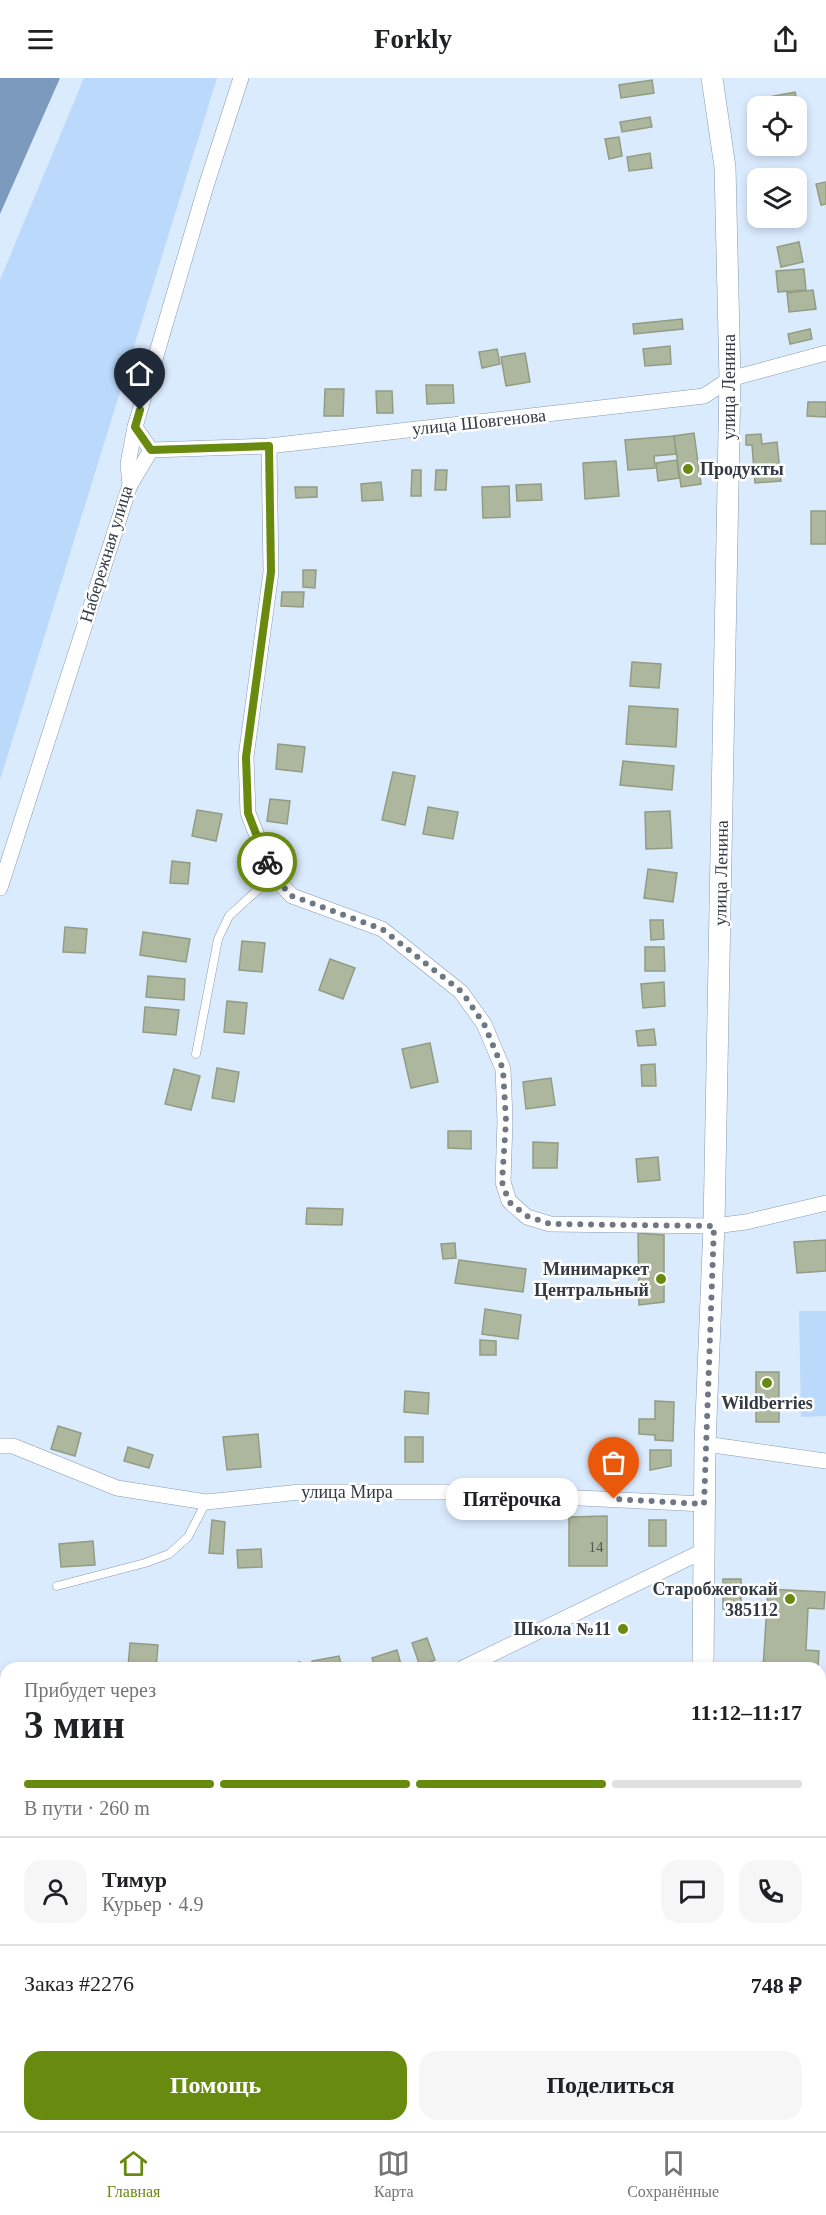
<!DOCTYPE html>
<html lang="ru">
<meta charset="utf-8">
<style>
body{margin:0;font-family:Georgia,serif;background:#f6f6f6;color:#202124;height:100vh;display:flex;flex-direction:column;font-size:22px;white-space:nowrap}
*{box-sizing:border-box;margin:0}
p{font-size:20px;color:#757577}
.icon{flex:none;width:33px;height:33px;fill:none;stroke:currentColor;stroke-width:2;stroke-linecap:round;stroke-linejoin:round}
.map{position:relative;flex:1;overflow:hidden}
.side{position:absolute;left:0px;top:1584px;width:826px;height:470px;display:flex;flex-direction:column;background:#fff;border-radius:18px 18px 0 0;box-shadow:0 3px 9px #0003}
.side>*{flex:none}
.controls{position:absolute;left:747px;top:18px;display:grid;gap:12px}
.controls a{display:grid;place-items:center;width:60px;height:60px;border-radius:12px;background:#fff;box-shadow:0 3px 9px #0003;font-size:30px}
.pin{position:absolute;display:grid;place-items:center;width:51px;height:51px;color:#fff;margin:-62px -26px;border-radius:50% 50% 50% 0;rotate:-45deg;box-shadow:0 0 6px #0007}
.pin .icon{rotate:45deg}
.courier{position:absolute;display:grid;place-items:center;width:60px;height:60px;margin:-30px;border:4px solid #688a0e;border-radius:50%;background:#fff;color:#222;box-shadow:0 2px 8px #0007}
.bubble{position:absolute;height:42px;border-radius:18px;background:#fff;box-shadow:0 3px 9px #0003;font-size:20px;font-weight:800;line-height:42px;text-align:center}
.head em{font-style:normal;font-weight:800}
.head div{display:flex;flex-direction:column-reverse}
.head{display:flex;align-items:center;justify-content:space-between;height:102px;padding:0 24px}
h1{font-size:39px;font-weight:800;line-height:45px}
.bar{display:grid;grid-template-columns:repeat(4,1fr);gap:9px 6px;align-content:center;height:72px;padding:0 24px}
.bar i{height:8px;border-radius:4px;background:#e0e0e0}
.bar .on{background:#688a0e}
.bar p{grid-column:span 4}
.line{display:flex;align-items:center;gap:15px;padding:0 24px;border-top:2px solid #e0e0e0}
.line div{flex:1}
.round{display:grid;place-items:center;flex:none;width:63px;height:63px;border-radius:18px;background:#f6f6f6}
.button{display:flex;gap:12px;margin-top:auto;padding:12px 24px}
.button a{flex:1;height:69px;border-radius:18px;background:#688a0e;color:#fff;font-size:24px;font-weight:800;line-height:69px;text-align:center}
.button a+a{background:#f6f6f6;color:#202124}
header{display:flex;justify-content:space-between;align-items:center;height:78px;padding:0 24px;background:#fff;font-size:27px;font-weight:800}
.tabs{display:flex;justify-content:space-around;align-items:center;height:84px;border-top:2px solid #e0e0e0;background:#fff;font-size:16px;color:#757577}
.tabs a{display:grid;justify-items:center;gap:3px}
.tabs .on{color:#688a0e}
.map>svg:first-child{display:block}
</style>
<header><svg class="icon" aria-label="menu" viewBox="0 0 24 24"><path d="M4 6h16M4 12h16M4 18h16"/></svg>Forkly<svg class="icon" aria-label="share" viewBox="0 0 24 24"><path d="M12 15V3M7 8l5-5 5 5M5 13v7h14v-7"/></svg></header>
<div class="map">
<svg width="826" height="2053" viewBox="0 0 826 2053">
<rect width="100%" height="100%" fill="#dbebfe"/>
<g fill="#bad9fb">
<polygon points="84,0 217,0 0,702 0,202"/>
<polygon points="799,1233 826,1233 826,1338 801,1339"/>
</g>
<polygon fill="#7b9abd" points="0,0 60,0 0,136"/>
<g fill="#adb79d" stroke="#929c83" stroke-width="1.5">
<polygon points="652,2 654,15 621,20 619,7"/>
<polygon points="795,14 801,43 796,44 796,28 759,28 758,21"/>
<polygon points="650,39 652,49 622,54 620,44"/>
<polygon points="619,59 622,78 609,81 605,61"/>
<polygon points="650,75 652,90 629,93 627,79"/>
<polygon points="803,101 805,117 796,118 796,102"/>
<polygon points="826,104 826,126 821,127 816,106"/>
<polygon points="799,164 803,184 781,189 777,169"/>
<polygon points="804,191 806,212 778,214 776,193"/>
<polygon points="813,212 816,231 789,234 787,215"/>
<polygon points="682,241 683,251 634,256 633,246"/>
<polygon points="810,251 812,261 790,266 788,256"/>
<polygon points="670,268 671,286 645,288 643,271"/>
<polygon points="497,271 500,286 482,290 479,274"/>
<polygon points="525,275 530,304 506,308 501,279"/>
<polygon points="426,307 453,307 454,325 427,326"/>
<polygon points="325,311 344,311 343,338 324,338"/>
<polygon points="376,313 392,313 393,335 377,335"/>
<polygon points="808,324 826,324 826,339 807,338"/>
<polygon points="694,355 701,406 681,409 674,358"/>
<polygon points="761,356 762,366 777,364 781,403 755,405 752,367 746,367 746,357"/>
<polygon points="674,358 676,376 654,378 655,390 628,392 625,362"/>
<polygon points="677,382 679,400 658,403 656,385"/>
<polygon points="616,383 619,418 585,421 583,385"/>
<polygon points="412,392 421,392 421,418 411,418"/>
<polygon points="436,392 447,392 446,412 435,412"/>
<polygon points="381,404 383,422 362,423 361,406"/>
<polygon points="541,406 542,422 517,423 516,407"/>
<polygon points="509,408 510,439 483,440 482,409"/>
<polygon points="295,409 317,409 317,419 296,420"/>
<rect x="811" y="433" width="15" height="33"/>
<polygon points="303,492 316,492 315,510 303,509"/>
<polygon points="282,514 304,514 303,529 281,528"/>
<polygon points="632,584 661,586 659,610 630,608"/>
<polygon points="629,628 678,631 676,669 626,666"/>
<polygon points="278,666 305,669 302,694 276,691"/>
<polygon points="623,683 674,688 672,712 620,707"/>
<polygon points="393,694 415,698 405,747 382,742"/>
<polygon points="270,721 290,723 287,746 267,743"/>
<polygon points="428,729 458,734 453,761 423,756"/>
<polygon points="197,732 222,736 216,763 192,758"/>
<polygon points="670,733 672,770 646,771 645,734"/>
<polygon points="172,783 190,785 188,806 170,805"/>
<polygon points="648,791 677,795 673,824 644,820"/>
<polygon points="650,842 663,842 664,861 651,862"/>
<polygon points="65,849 87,851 85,875 63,874"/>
<polygon points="143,854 190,861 186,884 140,877"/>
<polygon points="242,863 265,865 262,894 239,892"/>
<polygon points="645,869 664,869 665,893 645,893"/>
<polygon points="330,881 355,890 343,921 319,912"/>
<polygon points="148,898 185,901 184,922 146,919"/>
<polygon points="664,904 665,928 643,930 641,906"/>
<polygon points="227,923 247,925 244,956 224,954"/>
<polygon points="145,929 179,932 176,957 143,954"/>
<polygon points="654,951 656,967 638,968 636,953"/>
<polygon points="430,965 438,1004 411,1010 402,971"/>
<polygon points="655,986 656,1008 642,1008 641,987"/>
<polygon points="217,990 239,994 234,1024 212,1020"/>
<polygon points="174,991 200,998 191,1032 165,1026"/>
<polygon points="551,1000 555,1027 526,1031 523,1004"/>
<polygon points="448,1053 471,1053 471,1071 448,1070"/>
<polygon points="533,1064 558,1065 557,1090 533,1090"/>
<polygon points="658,1079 660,1102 638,1104 636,1081"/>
<polygon points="307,1130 343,1131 342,1147 306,1146"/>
<polygon points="638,1155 664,1157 664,1224 639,1227"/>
<polygon points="826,1162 826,1193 797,1195 794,1164"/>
<polygon points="455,1165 456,1180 443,1181 441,1166"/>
<polygon points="459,1182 526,1191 523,1214 455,1205"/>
<polygon points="485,1231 521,1237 518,1261 482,1256"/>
<polygon points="480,1262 496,1263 496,1277 480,1277"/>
<rect x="756" y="1294" width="23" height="50"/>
<polygon points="405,1313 429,1315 428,1336 404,1334"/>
<polygon points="655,1323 674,1324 673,1363 655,1362 655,1357 639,1356 639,1341 655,1341"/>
<polygon points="58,1348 81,1355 75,1378 51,1371"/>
<polygon points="258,1356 261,1389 227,1392 223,1359"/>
<rect x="405" y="1359" width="18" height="25"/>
<polygon points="128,1369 153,1377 149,1390 124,1383"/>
<polygon points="650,1372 671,1372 671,1388 650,1392"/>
<polygon points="607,1438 607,1488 569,1488 569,1439"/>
<polygon points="212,1442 225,1444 223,1476 209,1475"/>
<rect x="649" y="1442" width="17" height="26"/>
<polygon points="93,1463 95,1487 61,1489 59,1466"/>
<polygon points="261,1471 262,1489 238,1490 237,1472"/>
<rect x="723" y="1501" width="18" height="30"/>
<polygon points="768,1511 825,1514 824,1531 808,1530 806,1572 819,1573 818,1590 763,1590"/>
<polygon points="427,1560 435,1582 420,1588 412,1565"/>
<polygon points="130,1565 158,1567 156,1590 128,1590"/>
<polygon points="397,1572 402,1590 375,1590 372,1580"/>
<polygon points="339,1578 342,1590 313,1590 312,1583"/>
<polygon points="300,1584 301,1590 284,1590 283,1588"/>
<polygon points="0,1710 6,1711 6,1730 0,1730"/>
<polygon points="0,1899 6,1900 6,1915 0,1914"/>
<polygon points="826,2002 826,2020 820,2021 820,2003"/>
</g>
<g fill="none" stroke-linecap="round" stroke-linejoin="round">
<defs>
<g id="lane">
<polyline points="196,976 218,861 229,838 273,798"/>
<polyline points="57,1508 145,1485 169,1476 188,1459 206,1424"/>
<polyline points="820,1701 826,1699"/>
</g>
<g id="street">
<polyline points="135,349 151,372 269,368 704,318 730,301 826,275"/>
<polyline points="269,368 271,494 246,679 248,735 273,798 292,818 382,851 461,914 484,946 503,991 505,1043 503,1104 509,1123 527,1139 550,1146 714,1148 746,1144 826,1125"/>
<polyline points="130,407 151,372"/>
<polyline points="0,810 130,407 128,386 135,349 206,108 241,0"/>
<polyline points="705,1366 826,1383"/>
<polyline points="0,1368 13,1368 117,1410 206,1424 300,1414 457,1414 704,1426"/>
<polyline points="463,1590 703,1473"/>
<polyline points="0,1753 6,1752"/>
<polyline points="820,1971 826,1970"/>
<polyline points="0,2031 6,2032"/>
<polyline points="462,2048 497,2053"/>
<polyline points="798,2048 801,2053"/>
</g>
<g id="secondary">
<polyline points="703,1590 705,1366 714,1148 730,301 725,89 712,0"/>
<polyline points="662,2053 664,2048"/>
</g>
</defs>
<use href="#lane" stroke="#879aaf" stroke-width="9"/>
<use href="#street" stroke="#879aaf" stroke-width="16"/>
<use href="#secondary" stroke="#879aaf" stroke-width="22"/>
<use href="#lane" stroke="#fff" stroke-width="8"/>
<use href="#street" stroke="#fff" stroke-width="15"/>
<use href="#secondary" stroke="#fff" stroke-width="21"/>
</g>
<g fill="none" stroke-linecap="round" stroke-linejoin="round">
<polyline stroke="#6d7884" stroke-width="6" stroke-dasharray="0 10.8" points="267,784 273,798 292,818 382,851 462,914 484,946 503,991 506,1043 502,1104 509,1124 527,1138 550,1146 714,1148 704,1426 614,1421"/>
<polyline stroke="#688a0e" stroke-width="8" points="140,332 135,349 151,372 269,368 271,494 246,679 248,735 267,784"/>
</g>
<g fill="#688a0e" stroke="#fff" stroke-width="2">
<circle cx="688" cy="391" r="6"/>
<circle cx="661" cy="1201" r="6"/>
<circle cx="767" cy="1305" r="6"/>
<circle cx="790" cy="1521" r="6"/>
<circle cx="623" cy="1551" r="6"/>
</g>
<g text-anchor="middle" stroke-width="5" stroke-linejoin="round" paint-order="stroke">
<g font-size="15" fill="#51595a">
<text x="596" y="1474">14</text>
</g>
<g font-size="18" fill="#323a43" stroke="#fff">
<text transform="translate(729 309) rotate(-90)" y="6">улица Ленина</text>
<text transform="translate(479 344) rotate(-6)" y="6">улица Шовгенова</text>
<text transform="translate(106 476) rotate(-73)" y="6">Набережная улица</text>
<text transform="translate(721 795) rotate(-89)" y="6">улица Ленина</text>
<text x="347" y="1420">улица Мира</text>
</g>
<g font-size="18" font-weight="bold" fill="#323a43" stroke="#fff" text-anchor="end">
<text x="700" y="397" text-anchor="start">Продукты</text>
<text x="649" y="1197">Минимаркет<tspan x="649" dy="21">Центральный</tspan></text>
<text x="767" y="1331" text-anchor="middle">Wildberries</text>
<text x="778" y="1517">Старобжегокай<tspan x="778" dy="21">385112</tspan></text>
<text x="611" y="1557">Школа №11</text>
</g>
</g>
</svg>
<div class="controls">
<a><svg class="icon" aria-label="locate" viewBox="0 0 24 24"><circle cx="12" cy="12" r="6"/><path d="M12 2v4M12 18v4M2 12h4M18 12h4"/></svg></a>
<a><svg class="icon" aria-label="layers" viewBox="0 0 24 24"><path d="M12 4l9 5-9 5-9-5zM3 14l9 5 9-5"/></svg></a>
</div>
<div class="pin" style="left:614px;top:1421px;background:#ea580c"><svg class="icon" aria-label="bag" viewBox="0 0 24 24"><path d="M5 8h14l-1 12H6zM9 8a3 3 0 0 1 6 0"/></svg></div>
<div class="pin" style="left:140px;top:332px;background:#1f2937"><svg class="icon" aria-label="home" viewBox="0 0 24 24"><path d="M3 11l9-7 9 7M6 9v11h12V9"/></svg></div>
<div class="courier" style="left:267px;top:784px"><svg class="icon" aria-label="bike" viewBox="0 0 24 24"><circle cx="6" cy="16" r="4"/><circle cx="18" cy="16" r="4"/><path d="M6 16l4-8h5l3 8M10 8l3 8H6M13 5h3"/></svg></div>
<div class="bubble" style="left:446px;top:1400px;width:132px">Пятёрочка</div>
<section class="side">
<div class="head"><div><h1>3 мин</h1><p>Прибудет через</p></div><em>11:12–11:17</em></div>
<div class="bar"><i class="on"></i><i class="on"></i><i class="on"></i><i></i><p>В пути · 260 m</p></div>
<div class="line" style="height:108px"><a class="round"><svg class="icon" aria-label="person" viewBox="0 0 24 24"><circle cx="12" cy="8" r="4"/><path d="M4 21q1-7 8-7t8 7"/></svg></a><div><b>Тимур</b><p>Курьер · 4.9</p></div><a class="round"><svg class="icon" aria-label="chat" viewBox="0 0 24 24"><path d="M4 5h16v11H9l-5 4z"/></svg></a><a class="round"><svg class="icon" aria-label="phone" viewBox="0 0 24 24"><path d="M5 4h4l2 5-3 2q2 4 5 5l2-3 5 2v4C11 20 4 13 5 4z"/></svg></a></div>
<div class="line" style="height:78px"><div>Заказ #2276</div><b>748 ₽</b></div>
<div class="button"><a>Помощь</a><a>Поделиться</a></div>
</section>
</div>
<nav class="tabs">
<a class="on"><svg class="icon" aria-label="home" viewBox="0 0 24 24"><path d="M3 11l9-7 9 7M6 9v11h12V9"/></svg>Главная</a>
<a><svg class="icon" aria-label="map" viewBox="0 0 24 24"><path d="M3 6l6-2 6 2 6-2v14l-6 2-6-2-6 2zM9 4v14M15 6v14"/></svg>Карта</a>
<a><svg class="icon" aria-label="saved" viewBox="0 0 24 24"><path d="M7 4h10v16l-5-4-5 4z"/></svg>Сохранённые</a>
</nav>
